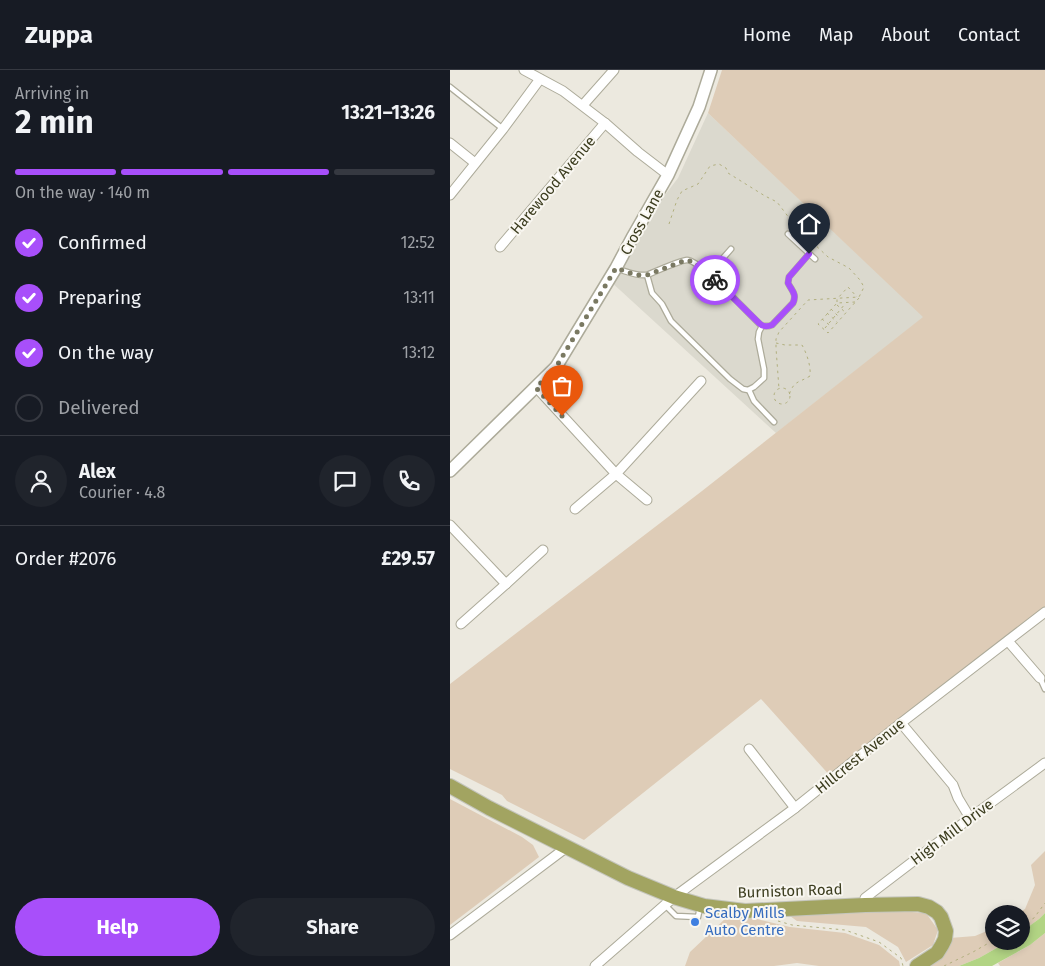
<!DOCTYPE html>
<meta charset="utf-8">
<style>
body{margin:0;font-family:"Fira Sans",sans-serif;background:#20242c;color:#f1f3f6;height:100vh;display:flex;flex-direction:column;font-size:19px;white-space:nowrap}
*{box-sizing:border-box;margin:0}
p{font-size:16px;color:#9ea1a6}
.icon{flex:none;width:28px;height:28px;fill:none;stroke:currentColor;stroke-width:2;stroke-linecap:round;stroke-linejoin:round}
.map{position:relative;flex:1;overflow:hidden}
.sheet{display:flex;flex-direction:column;background:#171b24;width:450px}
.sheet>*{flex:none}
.fabs{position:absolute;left:535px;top:835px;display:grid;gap:10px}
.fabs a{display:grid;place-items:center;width:45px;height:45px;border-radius:50%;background:#171b24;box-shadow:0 2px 8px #0003;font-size:25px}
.pin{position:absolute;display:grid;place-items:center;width:42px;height:42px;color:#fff;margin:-51px -21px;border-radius:50% 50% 50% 0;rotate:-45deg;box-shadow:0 0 5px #0007}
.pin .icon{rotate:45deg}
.courier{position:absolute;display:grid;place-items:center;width:50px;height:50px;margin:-25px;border:4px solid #a84ffa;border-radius:50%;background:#fff;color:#222;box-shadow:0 1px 6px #0007}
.headline em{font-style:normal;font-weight:700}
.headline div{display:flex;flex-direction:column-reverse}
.headline{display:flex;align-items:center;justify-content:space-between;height:85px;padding:0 15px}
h1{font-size:32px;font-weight:700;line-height:38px}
.bar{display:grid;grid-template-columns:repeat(4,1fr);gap:8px 5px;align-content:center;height:60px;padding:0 15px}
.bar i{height:6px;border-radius:4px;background:#363941}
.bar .on{background:#a84ffa}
.bar p{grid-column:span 4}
.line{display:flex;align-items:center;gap:12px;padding:0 15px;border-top:1px solid #363941}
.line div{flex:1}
.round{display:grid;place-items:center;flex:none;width:52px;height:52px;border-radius:26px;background:#20242c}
ol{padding:0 15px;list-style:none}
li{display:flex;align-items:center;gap:15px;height:55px}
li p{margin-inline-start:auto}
li .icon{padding:5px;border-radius:50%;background:#a84ffa;color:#fff;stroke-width:4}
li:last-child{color:#9ea1a6}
li i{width:28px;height:28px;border:2px solid #363941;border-radius:50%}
.action{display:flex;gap:10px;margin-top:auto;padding:10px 15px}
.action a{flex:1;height:58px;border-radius:30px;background:#a84ffa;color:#fff;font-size:20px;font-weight:700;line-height:58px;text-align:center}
.action a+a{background:#20242c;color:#f1f3f6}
header{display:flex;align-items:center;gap:30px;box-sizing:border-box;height:70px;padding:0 25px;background:#171b24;border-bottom:1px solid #363941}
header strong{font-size:24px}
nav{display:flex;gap:28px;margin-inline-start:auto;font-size:18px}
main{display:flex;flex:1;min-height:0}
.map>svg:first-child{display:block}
</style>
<header>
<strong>Zuppa</strong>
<nav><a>Home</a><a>Map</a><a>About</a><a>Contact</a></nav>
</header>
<main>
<section class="sheet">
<div class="headline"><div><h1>2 min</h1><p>Arriving in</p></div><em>13:21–13:26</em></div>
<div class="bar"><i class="on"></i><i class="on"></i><i class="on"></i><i></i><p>On the way · 140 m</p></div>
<ol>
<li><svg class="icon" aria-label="check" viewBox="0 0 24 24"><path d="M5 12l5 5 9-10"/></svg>Confirmed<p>12:52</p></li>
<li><svg class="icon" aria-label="check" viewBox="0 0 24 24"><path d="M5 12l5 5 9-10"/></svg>Preparing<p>13:11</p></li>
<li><svg class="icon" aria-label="check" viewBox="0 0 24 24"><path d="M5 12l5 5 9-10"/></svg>On the way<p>13:12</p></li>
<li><i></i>Delivered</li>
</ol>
<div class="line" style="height:90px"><a class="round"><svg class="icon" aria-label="person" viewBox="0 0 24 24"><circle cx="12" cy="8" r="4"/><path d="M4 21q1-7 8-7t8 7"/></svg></a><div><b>Alex</b><p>Courier · 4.8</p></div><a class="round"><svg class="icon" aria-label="chat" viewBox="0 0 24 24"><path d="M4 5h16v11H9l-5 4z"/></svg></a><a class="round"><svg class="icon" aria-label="phone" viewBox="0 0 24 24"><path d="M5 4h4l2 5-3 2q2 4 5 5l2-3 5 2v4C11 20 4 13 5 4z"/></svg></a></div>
<div class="line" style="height:65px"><div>Order #2076</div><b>£29.57</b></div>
<div class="action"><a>Help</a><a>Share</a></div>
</section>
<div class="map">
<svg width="595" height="896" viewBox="0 0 595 896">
<rect width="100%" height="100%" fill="#ece9df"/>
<polygon fill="#dbd9ce" points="258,43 474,247 326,363 159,210 182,168 228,108"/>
<g fill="#deccb7">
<polygon points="272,0 595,0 595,542 382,708 311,629 134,770 57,731 52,725 0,699 0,614 252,421 473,247 258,43"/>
<polygon points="0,729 72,767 83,775 89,787 0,855"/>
<polygon points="595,781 595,843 589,849 571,862 571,844 567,844 575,839 585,815 581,795"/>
<polygon points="447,841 476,843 488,860 483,875 456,892 448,877 416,857 347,851 340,846"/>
<polygon points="277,847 307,849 340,857 395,863 429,875 449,891 450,896 369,896 347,893 324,896 235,896 240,882"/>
<polygon points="544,858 544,871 559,871 529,888 509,896 472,896 500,868 525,866"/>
<polygon points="595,863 595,896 550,896 548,893 580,875"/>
</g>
<polygon fill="#b2d484" points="595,843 595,863 580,875 542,896 509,896 529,888 559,871 571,871 571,862 589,849"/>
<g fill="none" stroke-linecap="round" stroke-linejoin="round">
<defs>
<g id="service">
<polyline points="0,17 53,59"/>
<polyline points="338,164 365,189"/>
<path d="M168,199C178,202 186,206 197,205C204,202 231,190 237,190C251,190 299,245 312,256L309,262L308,269L314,299V308L304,317L298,320L293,319L280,309L221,251L212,234L202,223L197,205"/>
<polyline points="259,204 281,179"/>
<path d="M312,256H319L322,255L343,233C347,224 342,221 338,213L339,207L359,184"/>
<polyline points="299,320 304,331 324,352"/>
<polyline points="590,608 595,619"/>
<polyline points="215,835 226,846 248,847 250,837"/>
</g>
<g id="minor">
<polyline points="74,0 113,21 155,53 188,82 218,105"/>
<polyline points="133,35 164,0"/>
<polyline points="0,73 25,93"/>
<polyline points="0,125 53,59 90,9"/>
<polyline points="50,177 155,53"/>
<polyline points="86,317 166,404 197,430"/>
<polyline points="125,439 166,404 251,311"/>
<polyline points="0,455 56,514 93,480"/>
<polyline points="11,554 56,514"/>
<polyline points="558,571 590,608"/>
<polyline points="451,653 503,715 508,728 520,748"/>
<polyline points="299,679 345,738"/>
<polyline points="415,835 415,828 520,748 595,693"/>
<polyline points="0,865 117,777"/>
<polyline points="145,896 224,827 345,738 451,653 595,542"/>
</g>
<polyline id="tertiary" points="0,401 106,297 166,198 182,168 218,105 249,37 261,0"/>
<polyline id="primary" points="0,716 39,738 178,808 224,827 254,836 295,841 415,835 468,834 479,837 487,842 491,847 496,861 495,869 492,875 487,883 467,896"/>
</defs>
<use href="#service" stroke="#adab9a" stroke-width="7"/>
<use href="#minor" stroke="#adab9a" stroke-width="11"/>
<use href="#tertiary" stroke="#adab9a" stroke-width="14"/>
<use href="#primary" stroke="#c4c5bc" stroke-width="16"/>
<g stroke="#b1af7e" stroke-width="1" stroke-dasharray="2.5 4" stroke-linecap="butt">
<polyline points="219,154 227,130 232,121 248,114 260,96 269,94 276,98 278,103 315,126 327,132 346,157 378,187 399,198 410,210 414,217 409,227 358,230 329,262 326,269 326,278 329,319"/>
<polyline points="387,232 387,229 398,217 407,227"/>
<polyline points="405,232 387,233 368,254 378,263 409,228"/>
<polyline points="387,235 395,242"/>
<polyline points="381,239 390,248"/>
<polyline points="377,243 387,252"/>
<polyline points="372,249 382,257"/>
<polyline points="375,258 395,234"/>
<path d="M326,273L335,275H352C357,284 361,296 360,306C349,313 344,310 339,325"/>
<circle cx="332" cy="326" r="8"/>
<polyline points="328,851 342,855 395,860 429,872 451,888 453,896"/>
<polyline points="571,855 584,848 595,833"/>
<polyline points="494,896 523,882 544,870"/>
</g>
<use href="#service" stroke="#fff" stroke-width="4.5"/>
<use href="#minor" stroke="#fff" stroke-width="9"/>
<use href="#tertiary" stroke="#fff" stroke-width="11"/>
<use href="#primary" stroke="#a2a461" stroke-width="14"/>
</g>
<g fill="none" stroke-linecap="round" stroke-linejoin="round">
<polyline stroke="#7a7962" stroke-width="5" stroke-dasharray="0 9" points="112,346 86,318 106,297 166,198 186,205 197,205 236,190 244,192 265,210"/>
<path stroke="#a84ffa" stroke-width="6" d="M265,210L309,253C313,257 317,257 322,255L343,233C347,224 342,221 338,213L339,207L359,184"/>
</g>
<circle fill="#3f7fe0" stroke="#f8f6f0" stroke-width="2" cx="245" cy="852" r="5"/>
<g text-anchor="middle" stroke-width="4" stroke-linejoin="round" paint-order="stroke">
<g font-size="15" fill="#3c3d1f" stroke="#f8f6f0">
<text transform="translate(103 115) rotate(-50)" y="5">Harewood Avenue</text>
<text transform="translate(192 152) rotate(-61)" y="5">Cross Lane</text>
<text transform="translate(410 686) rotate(-39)" y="5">Hillcrest Avenue</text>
<text transform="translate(502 762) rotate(-37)" y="5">High Mill Drive</text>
<text transform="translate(340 821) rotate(-2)" y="5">Burniston Road</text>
</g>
<g font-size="15" fill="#366cbe" stroke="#f8f6f0" text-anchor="start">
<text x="255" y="848">Scalby Mills<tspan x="255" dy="17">Auto Centre</tspan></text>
</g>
</g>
</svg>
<div class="fabs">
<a><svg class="icon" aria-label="layers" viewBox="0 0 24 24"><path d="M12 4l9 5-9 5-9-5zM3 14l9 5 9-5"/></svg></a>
</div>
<div class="pin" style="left:112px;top:346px;background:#ea580c"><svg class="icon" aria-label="bag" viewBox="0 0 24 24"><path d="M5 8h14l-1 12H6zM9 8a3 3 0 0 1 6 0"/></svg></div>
<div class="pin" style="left:359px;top:184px;background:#1f2937"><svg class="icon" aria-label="home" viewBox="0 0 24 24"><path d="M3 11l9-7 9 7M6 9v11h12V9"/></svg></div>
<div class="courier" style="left:265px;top:210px"><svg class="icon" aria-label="bike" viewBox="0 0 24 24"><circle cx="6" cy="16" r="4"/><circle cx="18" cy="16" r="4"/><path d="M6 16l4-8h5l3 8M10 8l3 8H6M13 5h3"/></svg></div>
</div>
</main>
